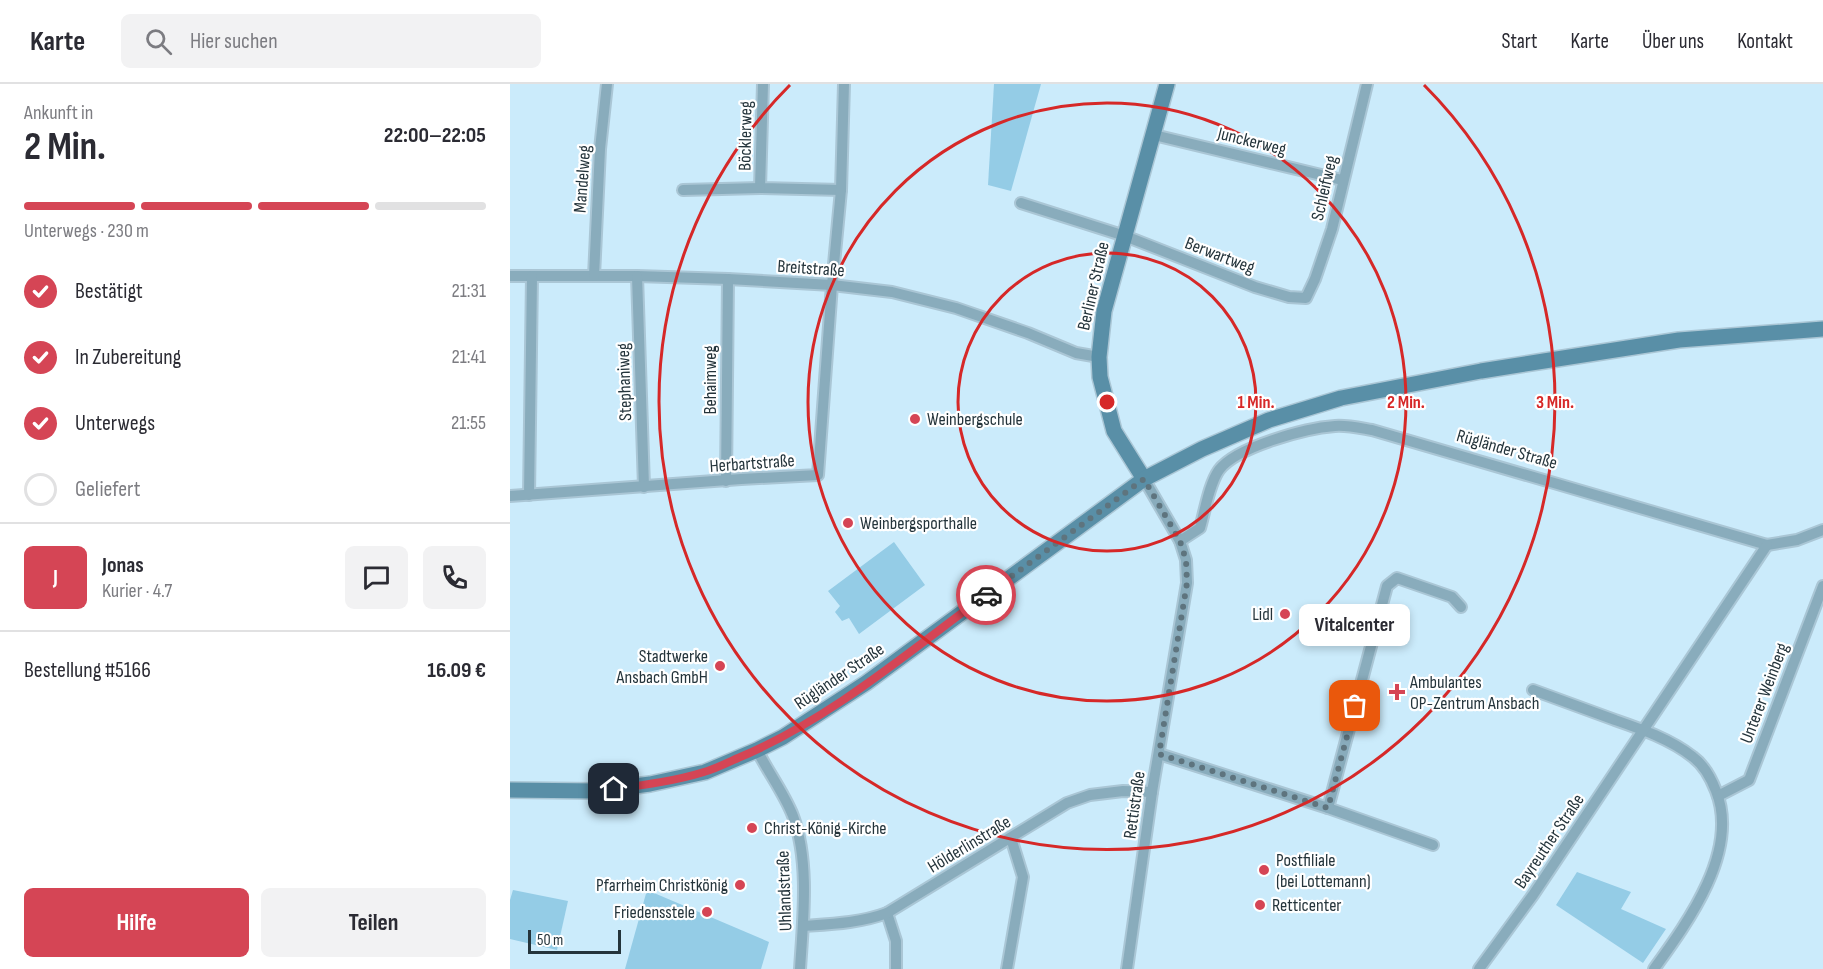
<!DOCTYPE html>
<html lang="de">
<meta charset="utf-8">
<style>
body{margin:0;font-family:"Sofia Sans Condensed",sans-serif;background:#f2f2f3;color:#2b2b33;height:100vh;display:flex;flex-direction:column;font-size:22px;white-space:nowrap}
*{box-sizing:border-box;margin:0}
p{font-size:20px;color:#7c7c81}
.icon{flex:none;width:33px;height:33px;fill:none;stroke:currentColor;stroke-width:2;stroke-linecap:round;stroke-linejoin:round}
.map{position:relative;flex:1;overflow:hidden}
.panel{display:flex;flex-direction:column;background:#fff;width:510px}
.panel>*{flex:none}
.scale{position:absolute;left:18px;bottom:15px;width:93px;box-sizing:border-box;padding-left:6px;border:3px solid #24343b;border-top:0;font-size:16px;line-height:21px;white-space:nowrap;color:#24343b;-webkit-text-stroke:4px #fff;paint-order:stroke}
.pin{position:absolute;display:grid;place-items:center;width:51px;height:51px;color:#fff;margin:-26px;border-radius:12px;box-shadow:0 3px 9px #0006}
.courier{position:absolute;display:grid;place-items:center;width:60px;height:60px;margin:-30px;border:4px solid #d54555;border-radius:50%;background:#fff;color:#222;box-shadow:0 2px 8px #0007}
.bubble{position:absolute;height:42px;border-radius:9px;background:#fff;box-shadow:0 3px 9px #0003;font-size:20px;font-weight:700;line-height:42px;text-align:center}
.summary em{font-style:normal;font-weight:700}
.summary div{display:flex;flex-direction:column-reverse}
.summary{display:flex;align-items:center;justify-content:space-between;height:102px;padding:0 24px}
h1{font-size:39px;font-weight:700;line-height:45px}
.bar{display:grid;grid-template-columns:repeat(4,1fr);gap:9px 6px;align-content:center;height:72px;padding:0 24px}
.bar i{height:8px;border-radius:4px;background:#e1e1e2}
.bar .selected{background:#d54555}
.bar p{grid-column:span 4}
.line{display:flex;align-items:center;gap:15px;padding:0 24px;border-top:2px solid #e1e1e2}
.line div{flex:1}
.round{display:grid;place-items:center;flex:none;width:63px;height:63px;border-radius:9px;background:#f2f2f3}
ol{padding:0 24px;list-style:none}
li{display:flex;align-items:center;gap:18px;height:66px}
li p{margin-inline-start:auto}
li .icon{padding:6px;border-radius:50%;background:#d54555;color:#fff;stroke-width:4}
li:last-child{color:#7c7c81}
li i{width:33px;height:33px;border:3px solid #e1e1e2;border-radius:50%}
.button{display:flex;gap:12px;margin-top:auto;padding:12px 24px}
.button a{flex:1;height:69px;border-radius:9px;background:#d54555;color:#fff;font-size:24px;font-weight:700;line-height:69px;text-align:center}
.button a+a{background:#f2f2f3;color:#2b2b33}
header{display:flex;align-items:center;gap:36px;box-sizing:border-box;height:84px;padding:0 30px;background:#fff;border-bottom:2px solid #e1e1e2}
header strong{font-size:28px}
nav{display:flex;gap:33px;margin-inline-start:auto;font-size:21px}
.search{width:420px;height:54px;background:#f2f2f3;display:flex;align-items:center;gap:15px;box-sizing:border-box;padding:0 21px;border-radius:9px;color:#7c7c81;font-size:22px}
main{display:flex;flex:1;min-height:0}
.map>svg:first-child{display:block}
</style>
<header>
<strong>Karte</strong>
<div class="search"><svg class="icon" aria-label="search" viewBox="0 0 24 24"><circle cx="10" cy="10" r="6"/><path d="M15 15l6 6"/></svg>Hier suchen</div>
<nav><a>Start</a><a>Karte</a><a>Über uns</a><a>Kontakt</a></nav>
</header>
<main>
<section class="panel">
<div class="summary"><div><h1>2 Min.</h1><p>Ankunft in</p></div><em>22:00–22:05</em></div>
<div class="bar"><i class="selected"></i><i class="selected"></i><i class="selected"></i><i></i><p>Unterwegs · 230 m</p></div>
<ol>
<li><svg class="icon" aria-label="check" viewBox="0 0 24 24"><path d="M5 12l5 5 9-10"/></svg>Bestätigt<p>21:31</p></li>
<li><svg class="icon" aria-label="check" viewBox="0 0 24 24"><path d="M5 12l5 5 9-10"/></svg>In Zubereitung<p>21:41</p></li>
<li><svg class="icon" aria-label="check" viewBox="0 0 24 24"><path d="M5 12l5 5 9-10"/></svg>Unterwegs<p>21:55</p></li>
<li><i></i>Geliefert</li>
</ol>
<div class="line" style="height:108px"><b class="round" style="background:#d54555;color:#fff">J</b><div><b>Jonas</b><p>Kurier · 4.7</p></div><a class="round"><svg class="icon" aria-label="chat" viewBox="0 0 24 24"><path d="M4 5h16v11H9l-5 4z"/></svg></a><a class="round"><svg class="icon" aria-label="phone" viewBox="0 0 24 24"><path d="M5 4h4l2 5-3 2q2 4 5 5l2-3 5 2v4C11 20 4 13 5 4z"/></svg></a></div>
<div class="line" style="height:78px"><div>Bestellung #5166</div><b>16.09 €</b></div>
<div class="button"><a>Hilfe</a><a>Teilen</a></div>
</section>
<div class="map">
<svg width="1313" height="885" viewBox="0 0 1313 885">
<rect width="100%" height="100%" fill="#cbebfb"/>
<g fill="#94cce6">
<polygon points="484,0 531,0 501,107 478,101"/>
<polygon points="384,458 415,501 349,550 339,534 332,537 325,528 330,522 318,507"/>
<polygon points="1067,788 1121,808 1111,825 1156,845 1133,879 1046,821"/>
<polygon points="3,806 58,817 47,866 0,855 0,816"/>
<polygon points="137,806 259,858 251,885 115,885"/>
</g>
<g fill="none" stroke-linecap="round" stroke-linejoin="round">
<defs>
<g id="street">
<polyline points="253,0 250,104 331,106"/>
<polyline points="644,51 832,96"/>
<polyline points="173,106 250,104"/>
<polyline points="511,119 615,152 745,203 779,213 796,214 805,195 822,145 857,0"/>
<polyline points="0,192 127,192 218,195 322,201 382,208 446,224 518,249 566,269 589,273"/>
<polyline points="84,192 90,65 97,0"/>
<polyline points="127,192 134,403"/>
<polyline points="216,397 218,195"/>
<polyline points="19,411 22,192"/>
<polyline points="0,412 231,395 308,391 322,201 331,106 334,0"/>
<path d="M670,457L690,444C695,427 699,400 709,386C726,363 796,344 825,342C837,341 850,344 862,346L1257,461L1287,456L1313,446"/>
<path d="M1023,606C1050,616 1077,626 1105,636C1131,645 1160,655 1183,673C1194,681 1201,694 1206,707C1230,767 1178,838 1144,885"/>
<path d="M247,666C258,688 274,709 283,732C300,778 293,837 290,885"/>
<polyline points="649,670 818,724 923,761"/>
<polyline points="1208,712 1239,696 1313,502"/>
<polyline points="818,724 877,502 887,494 942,513 951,523"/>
<polyline points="377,829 386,857 386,885"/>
<path d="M293,842C322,840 350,839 377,829L557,719L580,711L613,707L642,708"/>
<polyline points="497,885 513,793 501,754"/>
<polyline points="617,885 642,708 677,499 676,476 670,457 634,395"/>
<polyline points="969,885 1023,811 1257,461"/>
</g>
<g id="secondary">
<polyline points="634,395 604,347 590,293 589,273 594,227 657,0"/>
<polyline points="0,706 86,707 140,700 195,688 247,666 273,653 356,599 634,395 692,365 759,336 831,314 971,287 1034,277 1169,256 1313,245"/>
</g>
</defs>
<use href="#street" stroke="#aac6d5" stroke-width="14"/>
<use href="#secondary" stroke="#aac6d5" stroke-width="18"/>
<use href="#street" stroke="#89acbc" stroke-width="10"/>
<use href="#secondary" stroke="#598fa7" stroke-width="15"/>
</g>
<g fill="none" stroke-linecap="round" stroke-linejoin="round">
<polyline stroke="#5e747e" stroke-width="6" stroke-dasharray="0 10.8" points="476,511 634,395 670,457 676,476 677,499 649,670 818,724 845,622"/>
<path stroke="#d54555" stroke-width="8" d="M104,705C134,701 165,697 194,688C205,685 217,679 228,674C319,636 397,569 476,511"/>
</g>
<g fill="none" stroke="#d62828" stroke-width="3">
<circle cx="597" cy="318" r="149"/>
<circle cx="597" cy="318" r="299"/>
<path d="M914 1A448 448 0 1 1 280 1"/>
</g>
<g fill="#d54555" stroke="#fff" stroke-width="2">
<circle cx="405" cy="335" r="6"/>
<circle cx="338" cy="439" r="6"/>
<circle cx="775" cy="530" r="6"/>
<circle cx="210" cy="582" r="6"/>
<path d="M884 599h6v6h6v6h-6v6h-6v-6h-6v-6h6z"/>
<circle cx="242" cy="744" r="6"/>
<circle cx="754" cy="786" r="6"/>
<circle cx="230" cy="801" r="6"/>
<circle cx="750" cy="821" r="6"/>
<circle cx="197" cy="828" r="6"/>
</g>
<g text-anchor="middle" stroke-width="4.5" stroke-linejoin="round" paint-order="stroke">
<g font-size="18" fill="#24343b" stroke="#fff">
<text transform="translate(235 52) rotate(-89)" y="6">Böcklerweg</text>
<text transform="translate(742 57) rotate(14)" y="6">Junckerweg</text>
<text transform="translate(72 95) rotate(-86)" y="6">Mandelweg</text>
<text transform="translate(814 104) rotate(-77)" y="6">Schleifweg</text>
<text transform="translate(710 171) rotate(21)" y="6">Berwartweg</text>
<text transform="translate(301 184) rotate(4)" y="6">Breitstraße</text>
<text transform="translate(583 202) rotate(-77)" y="6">Berliner Straße</text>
<text transform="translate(200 296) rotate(-90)" y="6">Behaimweg</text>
<text transform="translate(114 298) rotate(-92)" y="6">Stephaniweg</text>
<text transform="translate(997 365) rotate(16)" y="6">Rügländer Straße</text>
<text transform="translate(242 379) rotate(-4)" y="6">Herbartstraße</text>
<text transform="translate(329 592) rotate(-34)" y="6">Rügländer Straße</text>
<text transform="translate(1254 609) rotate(-69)" y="6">Unterer Weinberg</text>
<text transform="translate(624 721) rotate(-82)" y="6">Rettistraße</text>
<text transform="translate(1039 757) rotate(-56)" y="6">Bayreuther Straße</text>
<text transform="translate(459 760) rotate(-31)" y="6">Hölderlinstraße</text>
<text transform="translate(274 807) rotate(-92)" y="6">Uhlandstraße</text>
</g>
<g font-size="18" fill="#24343b" stroke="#fff" text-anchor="start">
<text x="417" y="341">Weinbergschule</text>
<text x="350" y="445">Weinbergsporthalle</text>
<text x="763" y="536" text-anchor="end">Lidl</text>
<text x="198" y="578" text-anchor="end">Stadtwerke<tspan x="198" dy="21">Ansbach GmbH</tspan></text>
<text x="900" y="604">Ambulantes<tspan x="900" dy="21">OP-Zentrum Ansbach</tspan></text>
<text x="254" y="750">Christ-König-Kirche</text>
<text x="766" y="782">Postfiliale<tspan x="766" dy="21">(bei Lottemann)</tspan></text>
<text x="218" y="807" text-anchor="end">Pfarrheim Christkönig</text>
<text x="762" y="827">Retticenter</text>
<text x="185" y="834" text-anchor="end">Friedensstele</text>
</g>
</g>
<circle cx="597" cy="318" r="9" fill="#d62828" stroke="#fff" stroke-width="3"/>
<g font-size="18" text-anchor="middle" font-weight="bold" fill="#d62828" stroke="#fff" stroke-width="4.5" stroke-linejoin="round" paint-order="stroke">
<text x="746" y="324">1 Min.</text>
<text x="896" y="324">2 Min.</text>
<text x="1045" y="324">3 Min.</text>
</g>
</svg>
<div class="scale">50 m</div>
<div class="pin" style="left:845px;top:622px;background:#ea580c"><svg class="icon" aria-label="bag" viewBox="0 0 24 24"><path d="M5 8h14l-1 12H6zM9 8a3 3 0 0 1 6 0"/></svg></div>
<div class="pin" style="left:104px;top:705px;background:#1f2937"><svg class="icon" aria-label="home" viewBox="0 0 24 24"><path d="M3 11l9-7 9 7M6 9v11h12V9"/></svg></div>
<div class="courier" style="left:476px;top:511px"><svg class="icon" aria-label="car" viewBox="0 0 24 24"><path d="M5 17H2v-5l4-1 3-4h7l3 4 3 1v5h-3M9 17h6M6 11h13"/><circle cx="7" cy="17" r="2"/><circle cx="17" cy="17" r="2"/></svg></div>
<div class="bubble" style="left:789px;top:520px;width:111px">Vitalcenter</div>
</div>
</main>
